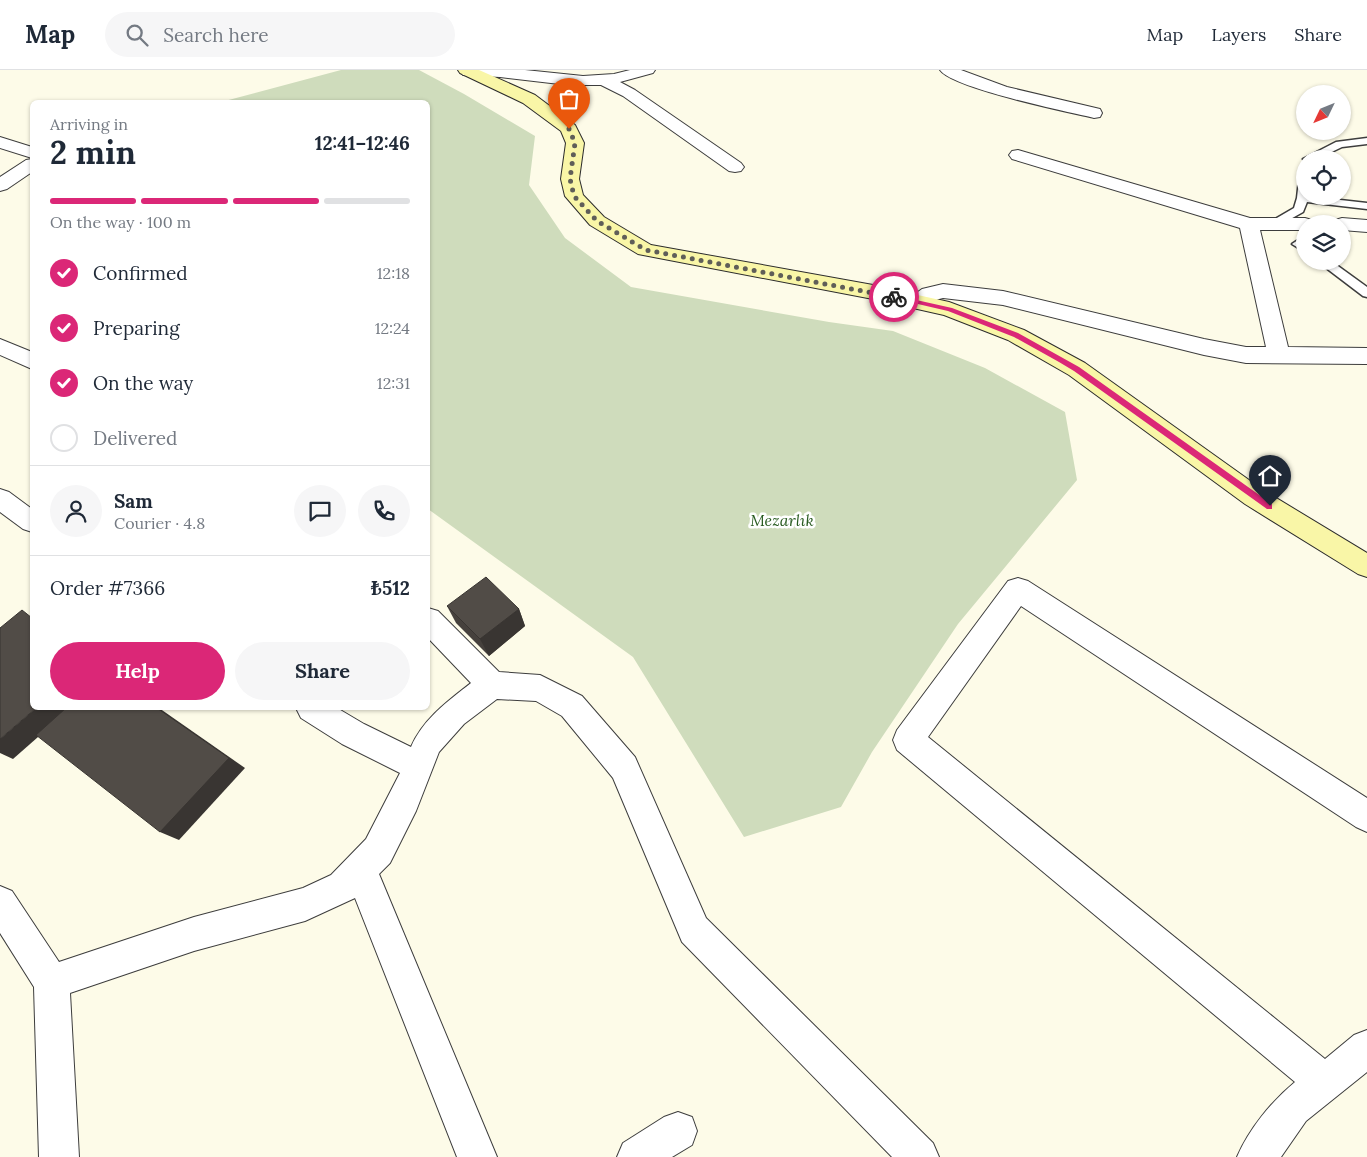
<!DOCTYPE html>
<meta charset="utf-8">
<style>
body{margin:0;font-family:Lora,serif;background:#f6f6f7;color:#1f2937;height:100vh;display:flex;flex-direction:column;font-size:19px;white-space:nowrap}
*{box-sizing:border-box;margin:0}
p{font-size:16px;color:#747a83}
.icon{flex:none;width:28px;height:28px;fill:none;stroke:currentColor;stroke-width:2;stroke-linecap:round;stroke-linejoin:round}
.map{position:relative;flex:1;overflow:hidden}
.sheet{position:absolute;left:30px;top:30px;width:400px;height:610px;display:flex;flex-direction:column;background:#fff;border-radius:8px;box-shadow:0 1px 4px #0004}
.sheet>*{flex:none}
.needle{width:32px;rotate:227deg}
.controls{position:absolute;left:1296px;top:15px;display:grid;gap:10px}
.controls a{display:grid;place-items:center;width:55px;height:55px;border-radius:50%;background:#fff;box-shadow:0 1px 4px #0004;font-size:25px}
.pin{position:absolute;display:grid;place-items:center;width:42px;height:42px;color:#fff;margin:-51px -21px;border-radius:50% 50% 50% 0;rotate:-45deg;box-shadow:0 0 5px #0007}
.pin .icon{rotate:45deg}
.courier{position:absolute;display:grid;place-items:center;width:50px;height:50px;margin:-25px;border:4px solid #db2777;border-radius:50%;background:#fff;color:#222;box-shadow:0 1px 6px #0007}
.overview em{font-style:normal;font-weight:800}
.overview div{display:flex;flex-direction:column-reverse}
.overview{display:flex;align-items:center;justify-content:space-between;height:85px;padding:0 20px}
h1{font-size:32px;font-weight:800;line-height:38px}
.bar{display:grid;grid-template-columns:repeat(4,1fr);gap:8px 5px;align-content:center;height:60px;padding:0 20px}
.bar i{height:6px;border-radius:4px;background:#e0e1e3}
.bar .on{background:#db2777}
.bar p{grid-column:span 4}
.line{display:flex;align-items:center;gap:12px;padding:0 20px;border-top:1px solid #e0e1e3}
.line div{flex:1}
.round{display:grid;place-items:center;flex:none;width:52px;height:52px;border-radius:26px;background:#f6f6f7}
ol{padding:0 20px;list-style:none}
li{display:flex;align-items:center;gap:15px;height:55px}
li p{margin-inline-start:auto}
li .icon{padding:5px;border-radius:50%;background:#db2777;color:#fff;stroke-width:4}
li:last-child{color:#747a83}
li i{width:28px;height:28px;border:2px solid #e0e1e3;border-radius:50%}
.primary-button{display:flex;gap:10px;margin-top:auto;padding:10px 20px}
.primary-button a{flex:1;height:58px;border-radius:30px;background:#db2777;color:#fff;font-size:20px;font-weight:800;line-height:58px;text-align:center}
.primary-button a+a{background:#f6f6f7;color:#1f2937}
header{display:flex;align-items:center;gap:30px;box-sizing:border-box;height:70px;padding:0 25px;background:#fff;border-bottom:1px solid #e0e1e3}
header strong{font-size:24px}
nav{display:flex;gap:28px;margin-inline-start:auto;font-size:18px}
.search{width:350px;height:45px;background:#f6f6f7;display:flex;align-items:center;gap:12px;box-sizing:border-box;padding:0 18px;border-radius:28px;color:#747a83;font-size:19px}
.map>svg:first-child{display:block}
</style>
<header>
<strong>Map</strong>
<div class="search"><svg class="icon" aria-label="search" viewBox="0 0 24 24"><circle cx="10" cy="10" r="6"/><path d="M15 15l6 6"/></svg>Search here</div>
<nav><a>Map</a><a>Layers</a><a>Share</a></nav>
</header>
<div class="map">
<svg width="1367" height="1087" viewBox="0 0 1367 1087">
<rect width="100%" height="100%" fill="#fdfbe8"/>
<polygon fill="#cfdcbc" points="341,0 419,0 464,24 535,66 529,115 565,168 631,217 829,252 893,261 985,298 1065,342 1077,410 958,554 872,682 841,737 744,767 633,587 428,439 428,32 221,32"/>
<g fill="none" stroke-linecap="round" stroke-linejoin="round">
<defs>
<g id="lane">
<polygon points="1367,68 1367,74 1342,77 1317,89 1305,89 1305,91 1303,89 1336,72"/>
<polygon points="1305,98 1305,126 1367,133 1367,139 1307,132 1303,142 1278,156 1270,156 1268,154 1270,152 1294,138 1297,128 1300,101"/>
<polygon points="1298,170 1305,173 1305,182 1292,174"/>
<polygon points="1317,191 1331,191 1367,217 1367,227 1363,226"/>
</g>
<g id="street">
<polygon points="462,0 525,0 583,6 614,4 630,0 655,0 653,3 620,12 635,20 741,93 744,97 741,101 735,102 729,101 623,26 601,15 568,15 500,7 463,5 461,2"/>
<path d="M940,0H961L1007,17L1100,39L1102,43L1100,47L1094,48C1068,42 952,18 940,0Z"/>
<polygon points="0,67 32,77 32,88 0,78"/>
<path d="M1018,80L1250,148H1305L1312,150L1314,154H1305V160H1260L1288,277L1367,278V294L1246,293L1204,285L1003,235L943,228C930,230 924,241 911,237L908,232L911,227L922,219L943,214L1003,221L1204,269L1246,277H1266L1240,158L1012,89L1009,85L1012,81Z"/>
<polygon points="32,89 32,102 7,119 0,121 0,107 26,90"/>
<polygon points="1342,148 1367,150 1367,162 1342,160 1342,154 1333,154 1335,150"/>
<polygon points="0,269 32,282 32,299 0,285"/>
<polygon points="0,419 9,422 32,439 32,462 23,459 0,442"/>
<path d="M1018,508L1028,511L1367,728V762L1356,757L1021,536L928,667L1325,989L1354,965L1367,960V1002L1306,1051L1281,1087H1237C1249,1059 1272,1031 1295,1012L897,680L893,670L897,660L1008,511Z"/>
<path d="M428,538L438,541L499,602L540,605L582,626L635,687L706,848L933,1073L939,1087H892L682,872L613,708L562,646L536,631L497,629L464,654L439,682L416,741L390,793L379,804L497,1087H457L355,828L305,851L194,881L70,923L79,1087H39L34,917L0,863V816L12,821L59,892L194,847L303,818L331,805L366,769L400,703L342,674L301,648L296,638H337L364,654L411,677C423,649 448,631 471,613L428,568Z"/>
<polygon points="678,1042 692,1047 697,1061 692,1075 672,1087 617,1087 623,1073 664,1047"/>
</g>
<polygon id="secondary" points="458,0 479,0 535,25 575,55 584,73 579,109 583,125 604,147 651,175 873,215 949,232 1024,260 1085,293 1263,420 1367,483 1367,507 1358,504 1245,434 1069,305 1008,270 944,245 873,229 638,184 590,155 565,126 561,109 566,73 561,61 523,33 460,3"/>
</defs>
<use href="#lane" stroke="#3d3d3d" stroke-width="3"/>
<use href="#street" stroke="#3d3d3d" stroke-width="2"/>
<use href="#secondary" stroke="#2c2c2c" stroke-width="2"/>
<use href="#lane" fill="#fff" fill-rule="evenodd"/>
<use href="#street" fill="#fff" fill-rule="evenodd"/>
<use href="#secondary" fill="#f9f6a7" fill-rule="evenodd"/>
</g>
<polygon fill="#46413d" points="447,536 519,539 525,556 489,586 456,553"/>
<g fill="#393532">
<polygon points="519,539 525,556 489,586 480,569"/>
<polygon points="36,638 71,638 13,689 0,683 0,669"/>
<polygon points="157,638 159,638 245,698 179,770 160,762"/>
</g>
<g fill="#514c47" stroke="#393532">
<polygon points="486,507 519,539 480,569 447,536"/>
<polygon points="22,540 32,548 32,638 36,638 0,669 0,558"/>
<polygon points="66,638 157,638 229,688 160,762 36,665"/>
</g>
<polygon fill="#db2777" points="894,225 952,238 1018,263 1079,297 1272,434 1272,439 1267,439 1074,301 1059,292 1014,267 948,241 892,228 892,225"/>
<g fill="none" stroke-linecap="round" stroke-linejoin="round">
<polyline stroke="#5f5e58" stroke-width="5" stroke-dasharray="0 9" points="569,59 575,73 570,109 574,126 597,151 646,180 894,227"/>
</g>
<g text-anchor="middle" stroke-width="5" stroke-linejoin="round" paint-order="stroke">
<g font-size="16" font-style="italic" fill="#285b20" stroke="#fff">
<text x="782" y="456">Mezarlık</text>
</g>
</g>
</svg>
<div class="controls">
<a><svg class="needle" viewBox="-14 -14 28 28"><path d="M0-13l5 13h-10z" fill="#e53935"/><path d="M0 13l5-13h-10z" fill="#747a83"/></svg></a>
<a><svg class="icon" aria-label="locate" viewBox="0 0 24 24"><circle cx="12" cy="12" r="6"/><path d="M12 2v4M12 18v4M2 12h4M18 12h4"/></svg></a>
<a><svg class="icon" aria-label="layers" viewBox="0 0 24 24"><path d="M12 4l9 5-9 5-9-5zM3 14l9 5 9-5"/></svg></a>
</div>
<div class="pin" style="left:569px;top:59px;background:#ea580c"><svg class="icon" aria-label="bag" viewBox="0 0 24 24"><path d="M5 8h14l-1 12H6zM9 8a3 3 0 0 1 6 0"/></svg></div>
<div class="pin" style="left:1270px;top:436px;background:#1f2937"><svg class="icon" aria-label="home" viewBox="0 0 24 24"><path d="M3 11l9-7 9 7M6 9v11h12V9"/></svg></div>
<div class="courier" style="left:894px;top:227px"><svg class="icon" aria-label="bike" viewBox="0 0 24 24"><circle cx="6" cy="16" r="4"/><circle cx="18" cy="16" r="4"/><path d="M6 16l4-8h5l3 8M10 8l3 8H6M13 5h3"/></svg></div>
<section class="sheet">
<div class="overview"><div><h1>2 min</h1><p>Arriving in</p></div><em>12:41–12:46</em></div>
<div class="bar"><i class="on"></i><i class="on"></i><i class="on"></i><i></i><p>On the way · 100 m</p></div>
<ol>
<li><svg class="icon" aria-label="check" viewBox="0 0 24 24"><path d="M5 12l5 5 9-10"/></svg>Confirmed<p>12:18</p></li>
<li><svg class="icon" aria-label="check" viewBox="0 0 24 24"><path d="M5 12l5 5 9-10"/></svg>Preparing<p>12:24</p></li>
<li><svg class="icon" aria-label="check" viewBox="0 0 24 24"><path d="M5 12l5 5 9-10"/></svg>On the way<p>12:31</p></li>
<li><i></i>Delivered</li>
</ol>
<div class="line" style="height:90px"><a class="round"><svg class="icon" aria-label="person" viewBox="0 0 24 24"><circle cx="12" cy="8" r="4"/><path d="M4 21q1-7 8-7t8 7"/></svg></a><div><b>Sam</b><p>Courier · 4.8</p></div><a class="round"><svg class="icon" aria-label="chat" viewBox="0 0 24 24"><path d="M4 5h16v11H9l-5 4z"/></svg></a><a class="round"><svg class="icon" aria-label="phone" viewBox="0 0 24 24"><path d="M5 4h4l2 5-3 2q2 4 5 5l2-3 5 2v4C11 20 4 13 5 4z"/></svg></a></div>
<div class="line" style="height:65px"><div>Order #7366</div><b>₺512</b></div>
<div class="primary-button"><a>Help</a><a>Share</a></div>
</section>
</div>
